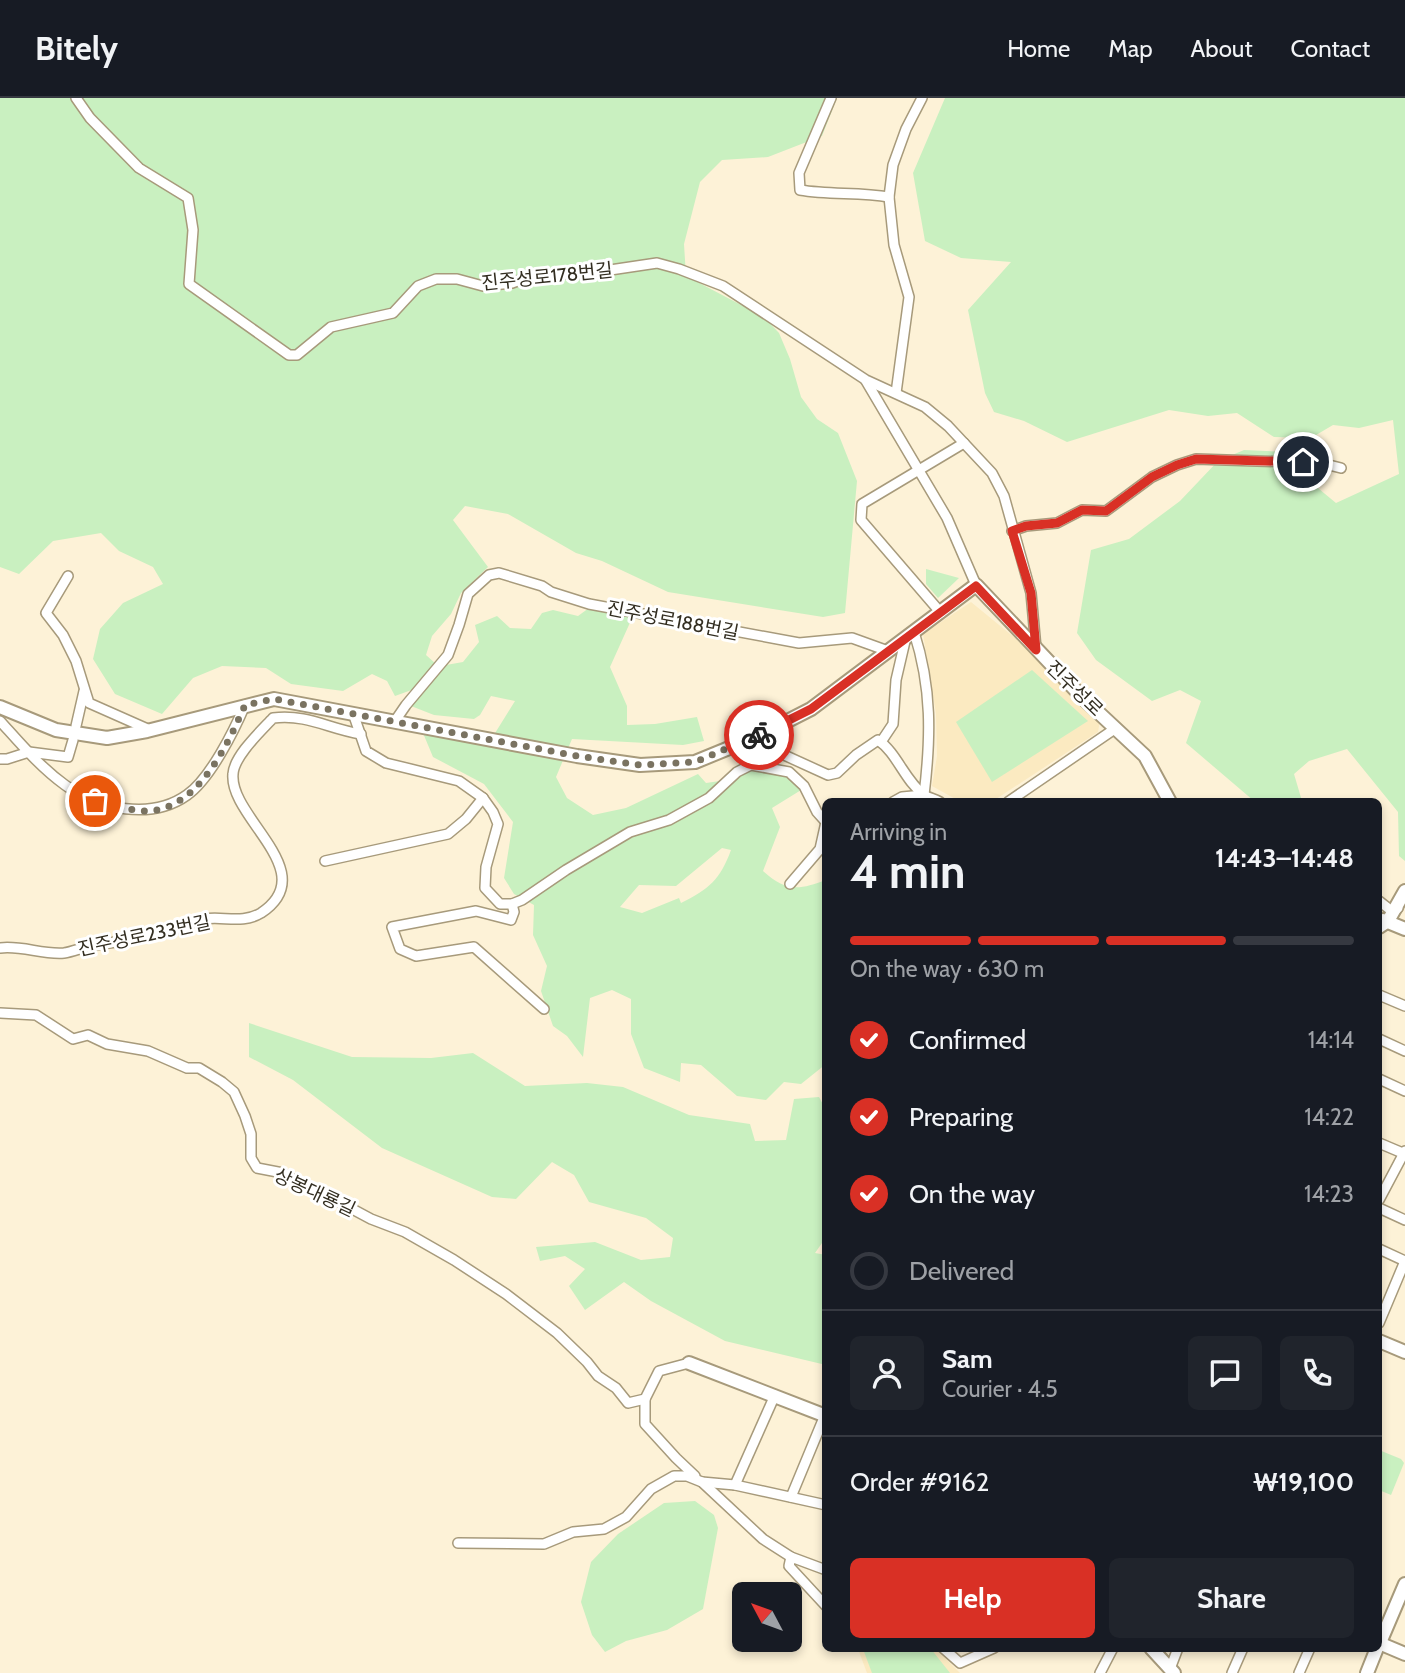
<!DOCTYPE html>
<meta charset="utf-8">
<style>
body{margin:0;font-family:Cabin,"Noto Sans KR",sans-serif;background:#20242c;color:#f1f3f6;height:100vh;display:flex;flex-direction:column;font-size:26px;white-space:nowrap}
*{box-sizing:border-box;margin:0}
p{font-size:23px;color:#9ea1a6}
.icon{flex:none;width:38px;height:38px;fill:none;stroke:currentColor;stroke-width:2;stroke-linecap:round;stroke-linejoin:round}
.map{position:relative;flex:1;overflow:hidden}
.drawer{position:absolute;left:822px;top:700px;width:560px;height:854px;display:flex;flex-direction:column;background:#171b24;border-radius:10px;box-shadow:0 4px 10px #0003}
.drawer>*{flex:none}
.needle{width:46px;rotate:311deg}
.tools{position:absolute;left:732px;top:1484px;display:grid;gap:14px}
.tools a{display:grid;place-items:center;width:70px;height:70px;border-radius:10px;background:#171b24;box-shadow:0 4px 10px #0003;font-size:35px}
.pin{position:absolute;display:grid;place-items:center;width:60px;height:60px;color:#fff;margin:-30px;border:4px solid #fff;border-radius:50%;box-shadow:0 2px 7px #0007}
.courier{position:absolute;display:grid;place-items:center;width:70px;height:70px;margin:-35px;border:5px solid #d93025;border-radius:50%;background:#fff;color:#222;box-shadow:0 2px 9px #0007}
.summary em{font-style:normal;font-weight:700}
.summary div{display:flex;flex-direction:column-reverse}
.summary{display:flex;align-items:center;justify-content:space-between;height:119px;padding:0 28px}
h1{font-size:46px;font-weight:700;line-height:52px}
.bar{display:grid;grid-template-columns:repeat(4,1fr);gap:10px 7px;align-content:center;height:84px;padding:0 28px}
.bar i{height:9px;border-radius:5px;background:#363941}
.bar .on{background:#d93025}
.bar p{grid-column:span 4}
.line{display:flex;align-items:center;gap:18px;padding:0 28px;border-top:2px solid #363941}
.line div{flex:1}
.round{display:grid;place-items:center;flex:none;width:74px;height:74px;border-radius:10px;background:#20242c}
ol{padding:0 28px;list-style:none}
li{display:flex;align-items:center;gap:21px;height:77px}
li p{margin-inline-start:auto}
li .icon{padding:7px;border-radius:50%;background:#d93025;color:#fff;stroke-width:4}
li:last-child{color:#9ea1a6}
li i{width:38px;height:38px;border:4px solid #363941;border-radius:50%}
.button{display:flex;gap:14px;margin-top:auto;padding:14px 28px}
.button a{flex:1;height:80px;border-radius:10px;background:#d93025;color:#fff;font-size:28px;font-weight:700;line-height:80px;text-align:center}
.button a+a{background:#20242c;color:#f1f3f6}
header{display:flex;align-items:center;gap:42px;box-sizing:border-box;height:98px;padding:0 35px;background:#171b24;border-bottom:2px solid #363941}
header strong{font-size:33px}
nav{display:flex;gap:38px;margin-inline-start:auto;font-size:24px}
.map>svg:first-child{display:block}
</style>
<header>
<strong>Bitely</strong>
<nav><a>Home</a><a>Map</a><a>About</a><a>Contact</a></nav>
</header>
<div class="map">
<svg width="1405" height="1575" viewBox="0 0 1405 1575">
<rect width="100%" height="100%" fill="#fdf2d7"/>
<g fill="#fbeac1">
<polygon points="971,504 1015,540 1100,622 1098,634 993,703 959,703 932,688 937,658 936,616 923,536"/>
<polygon points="858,1551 936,1551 960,1575 867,1575"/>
</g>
<g fill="#c9f0c0" fill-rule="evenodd">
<polygon points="0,0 837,0 822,38 768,59 722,62 700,84 684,146 686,178 764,219 779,235 790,261 801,299 817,321 838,335 857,383 845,515 823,519 668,494 602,463 576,455 508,416 465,408 453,422 488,469 461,495 451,516 432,538 426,557 436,566 417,590 395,598 387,583 372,576 343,593 291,586 266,570 222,568 193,580 162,616 115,596 93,561 100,531 123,505 163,486 153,469 119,453 101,435 53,443 19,476 0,469"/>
<polygon points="945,0 1405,0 1405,763 1399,758 1398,714 1347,651 1309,663 1294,676 1302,703 1254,703 1186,645 1201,603 1180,592 1152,603 1096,562 1077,535 1091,452 1129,441 1180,403 1218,363 1244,352 1312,355 1313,386 1336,405 1399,376 1393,322 1359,330 1333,327 1311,340 1274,339 1237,315 1208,318 1169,312 1067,344 1024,323 994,314 985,295 968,212 1011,164 961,160 925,143 913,75"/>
<polygon points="926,471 959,480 938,500 926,486"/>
<path d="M589,510L633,518L610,569L627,608V627L655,626L697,619L704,643L683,647L572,641L556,679L567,700L593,717L626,710L698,676L706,685L734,681L757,667L796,674L806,689L772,710L780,729L763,773C786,794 799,792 826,782V966L801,986L784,984L766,1002L737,998L701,967L681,965L680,984L644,970L631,936V901L612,892L590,900L583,959L567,938L553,928L541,893L547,868L533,837L534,807L514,796L504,780L513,724L484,686L433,659L423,635L492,640L515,603L491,598L480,617L474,621L434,617L411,608L446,567L463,564L479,544L475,527L497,518L510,530L531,531L542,515L553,512L578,518ZM722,750L731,752C720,782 709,791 681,805L679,800L642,815L620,809L639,787L676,788Z"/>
<polygon points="1032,572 1088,623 992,684 956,624"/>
<polygon points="249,925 352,959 431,960 473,955 525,988 587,985 623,989 689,1017 750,1026 755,1043 786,1042 794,1001 819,999 826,1012 826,1146 822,1145 815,1155 826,1157 826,1267 725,1243 651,1203 624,1184 585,1212 569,1188 585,1171 565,1158 540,1163 536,1149 595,1144 641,1162 670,1159 673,1140 646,1120 589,1104 574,1077 552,1064 516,1101 492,1099 382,1050 293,982 249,959"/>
<polygon points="1379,1352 1401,1361 1404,1365 1391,1397 1379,1392"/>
<polygon points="695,1403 714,1417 718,1430 703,1511 667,1532 626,1543 605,1554 592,1537 581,1504 591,1464 618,1436 664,1405"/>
<polygon points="863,1551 931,1551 950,1575 872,1575"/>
</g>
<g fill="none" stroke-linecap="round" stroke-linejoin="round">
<defs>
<g id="street">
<polyline points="76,0 90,20 139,70 188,100 193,132 189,186 289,257 297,257 331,229 393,215 418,188 436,181 457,181 483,188 512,185 534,177 590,175 657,165 679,171 723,188 866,282 925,309 948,328 992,375 1004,398 1031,495 1036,550"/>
<path d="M831,0L799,75L800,92C829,97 859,94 889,99"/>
<polyline points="866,283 947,420 976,487"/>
<polyline points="896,295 909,199 894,147 889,99 893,67 906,31 922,0"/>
<polyline points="1012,433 1026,428 1057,425 1082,412 1106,413 1152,379 1177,367 1196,361 1321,365 1341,370"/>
<polyline points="68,478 46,515 63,537 76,563 89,605 150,632"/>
<polyline points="941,515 861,422 862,406 964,345"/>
<polyline points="353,615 366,653 386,665 459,683 483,700 493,714 498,726 486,769 485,790 500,806 512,806 522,802 566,772 630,734 669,722 709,700 737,674 751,667 789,674 804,688 817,714 826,724"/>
<path d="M0,623C20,645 40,669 65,687C99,712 152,722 187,697C210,681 234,633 245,607"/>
<polyline points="395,623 406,607 448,557 459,527 468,496 489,477 499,475 542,488 551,494 589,506 799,545 852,540 888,553"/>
<polyline points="76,628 84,593"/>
<path d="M756,639L782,656L828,677L837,675L856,657L878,642C897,655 905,683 924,697C929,700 935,701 940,704"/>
<polyline points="881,644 893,626 896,582 906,539"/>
<polyline points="0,661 7,661 29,654 68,659 73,642"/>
<polyline points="893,704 902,699 923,697"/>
<path d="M914,704L924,697C931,639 932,590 914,534"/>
<polyline points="1008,704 1116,630"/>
<polyline points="325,763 448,736 466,721 483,700"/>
<polyline points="790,786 820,751 826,724"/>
<polyline points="1379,803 1393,814 1398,810"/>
<polyline points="512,806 514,814 511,822 476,813 392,829 400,851 416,858 474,849 544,911"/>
<path d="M0,850C21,847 43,857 64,855C72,854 81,850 90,848C112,844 136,842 158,837C174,833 188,824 204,821C223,818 243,826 261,815C323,774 229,720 233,676C234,658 261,633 273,620C309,616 328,631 361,636"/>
<polyline points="1379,897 1405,908"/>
<polyline points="0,915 36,917 73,941 88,937 107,946 148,953 187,970 199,970 222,984 234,994 245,1018 251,1036 251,1060 257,1070 283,1075 312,1093 328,1098 371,1121 405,1134 454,1162 506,1196 557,1235 587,1264 598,1278 616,1290 628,1305 645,1301 659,1273 689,1265"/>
<polyline points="1379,941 1405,953"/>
<polyline points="1379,981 1405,993"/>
<polyline points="1379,1045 1405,1056"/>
<polyline points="1379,1102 1405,1053"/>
<polyline points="1379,1110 1405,1122"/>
<polyline points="1379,1151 1405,1163"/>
<polyline points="1379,1225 1405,1163"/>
<polyline points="645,1301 645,1326 676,1360 695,1378"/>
<polyline points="702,1384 735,1387 826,1407"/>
<polyline points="735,1387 775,1297"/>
<polyline points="791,1399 825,1317"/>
<polyline points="458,1445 544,1446 573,1434 604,1431 626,1419 651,1391 674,1378 687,1378 702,1384 763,1441 791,1459 826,1472"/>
<polyline points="791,1459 789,1468 826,1508"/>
<polyline points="943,1550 960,1565 994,1550"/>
<polyline points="1170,1571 1178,1550"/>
<polyline points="1100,1575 1113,1550"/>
<polyline points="1232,1575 1243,1550"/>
<polyline points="1299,1575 1310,1550"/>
</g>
<g id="secondary">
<polyline points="0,609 56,632 107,640 147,633 274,601 577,658 640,667 695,664 756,639 811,611 976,487 1085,602 1145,658 1170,704"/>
<polyline points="1383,822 1405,831"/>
<polyline points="1379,829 1388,823 1405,793"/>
<polyline points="1379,1243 1405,1254"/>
<polyline points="689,1265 826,1318"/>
<polyline points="1379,1545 1405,1556"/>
<polyline points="1379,1547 1405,1486"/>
<polyline points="1151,1550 1174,1575"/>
<polyline points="1367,1575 1377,1550"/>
</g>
</defs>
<use href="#street" stroke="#a79a7b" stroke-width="12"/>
<use href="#secondary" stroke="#a79a7b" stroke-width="16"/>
<use href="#street" stroke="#fff" stroke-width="9"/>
<use href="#secondary" stroke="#fff" stroke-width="12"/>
</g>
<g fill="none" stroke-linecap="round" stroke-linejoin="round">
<path stroke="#7a7361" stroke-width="7" stroke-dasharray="0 12.6" d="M95,703C112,707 130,713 148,713C198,711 228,646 245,607L274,601L577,658L640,667L695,664L759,637"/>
<polyline stroke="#d93025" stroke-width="9" points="759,637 811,611 976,488 1036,552 1031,495 1012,433 1026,428 1057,425 1082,412 1106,413 1152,379 1177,367 1196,361 1303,364"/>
</g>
<g text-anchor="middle" stroke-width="6" stroke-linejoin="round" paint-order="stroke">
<g font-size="19" fill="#332e21" stroke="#fff">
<text transform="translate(547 178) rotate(-6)" y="7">진주성로178번길</text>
<text transform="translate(673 522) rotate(11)" y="7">진주성로188번길</text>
<text transform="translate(1075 590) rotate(44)" y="7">진주성로</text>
<text transform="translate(144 837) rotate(-12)" y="7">진주성로233번길</text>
<text transform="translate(315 1094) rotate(25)" y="7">상봉대룡길</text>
</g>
</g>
</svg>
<div class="tools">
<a><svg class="needle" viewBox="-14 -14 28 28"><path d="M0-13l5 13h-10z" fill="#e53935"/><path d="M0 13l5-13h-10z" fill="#9ea1a6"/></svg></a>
</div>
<div class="pin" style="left:95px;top:703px;background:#ea580c"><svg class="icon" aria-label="bag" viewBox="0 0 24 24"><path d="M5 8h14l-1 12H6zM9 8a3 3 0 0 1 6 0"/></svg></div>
<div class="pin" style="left:1303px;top:364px;background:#1f2937"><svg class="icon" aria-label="home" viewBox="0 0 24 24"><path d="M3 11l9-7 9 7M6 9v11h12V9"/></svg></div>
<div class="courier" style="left:759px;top:637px"><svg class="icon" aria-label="bike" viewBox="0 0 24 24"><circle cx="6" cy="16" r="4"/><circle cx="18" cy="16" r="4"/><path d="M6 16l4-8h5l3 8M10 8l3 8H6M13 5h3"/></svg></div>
<section class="drawer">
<div class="summary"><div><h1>4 min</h1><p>Arriving in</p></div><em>14:43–14:48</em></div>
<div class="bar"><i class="on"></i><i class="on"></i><i class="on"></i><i></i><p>On the way · 630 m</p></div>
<ol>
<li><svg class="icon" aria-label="check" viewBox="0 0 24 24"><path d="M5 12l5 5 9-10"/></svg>Confirmed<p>14:14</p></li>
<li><svg class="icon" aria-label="check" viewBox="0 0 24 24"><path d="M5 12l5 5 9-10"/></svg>Preparing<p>14:22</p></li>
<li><svg class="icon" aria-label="check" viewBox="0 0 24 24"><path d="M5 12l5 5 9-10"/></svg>On the way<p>14:23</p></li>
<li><i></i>Delivered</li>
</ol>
<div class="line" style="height:126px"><a class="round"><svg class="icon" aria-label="person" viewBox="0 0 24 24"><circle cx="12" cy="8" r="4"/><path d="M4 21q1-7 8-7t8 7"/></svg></a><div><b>Sam</b><p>Courier · 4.5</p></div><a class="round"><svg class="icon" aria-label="chat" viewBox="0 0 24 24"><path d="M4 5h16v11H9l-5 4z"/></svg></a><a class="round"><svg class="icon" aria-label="phone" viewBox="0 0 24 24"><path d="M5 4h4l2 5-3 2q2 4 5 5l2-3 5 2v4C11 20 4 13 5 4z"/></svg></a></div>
<div class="line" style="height:91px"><div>Order #9162</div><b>₩19,100</b></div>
<div class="button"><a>Help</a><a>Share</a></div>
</section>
</div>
